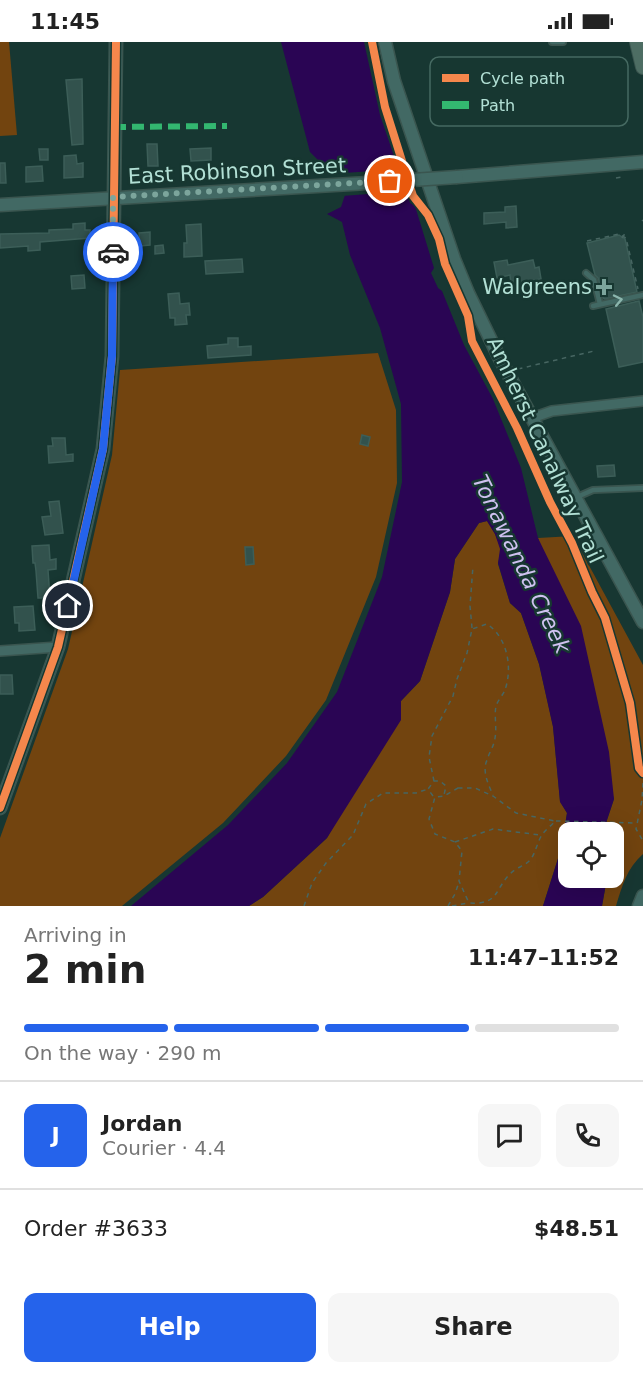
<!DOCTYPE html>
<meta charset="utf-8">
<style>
body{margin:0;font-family:"DejaVu Sans",sans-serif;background:#f6f6f6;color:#222;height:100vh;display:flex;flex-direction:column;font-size:22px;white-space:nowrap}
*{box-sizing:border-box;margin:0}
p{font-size:20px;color:#767676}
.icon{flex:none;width:33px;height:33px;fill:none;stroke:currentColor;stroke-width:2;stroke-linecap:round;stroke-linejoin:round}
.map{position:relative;height:864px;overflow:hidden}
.drawer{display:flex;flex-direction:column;background:#fff;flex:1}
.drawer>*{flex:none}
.buttons{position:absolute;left:558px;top:780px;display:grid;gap:12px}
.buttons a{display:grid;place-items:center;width:66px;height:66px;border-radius:12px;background:#fff;box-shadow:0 6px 24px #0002;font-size:30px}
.pin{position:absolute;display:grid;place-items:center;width:51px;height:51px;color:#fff;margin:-26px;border:3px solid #fff;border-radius:50%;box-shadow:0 2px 6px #0007}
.courier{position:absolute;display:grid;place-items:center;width:60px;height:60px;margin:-30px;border:4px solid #2563eb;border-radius:50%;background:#fff;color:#222;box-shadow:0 2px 8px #0007}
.headline em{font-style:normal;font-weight:700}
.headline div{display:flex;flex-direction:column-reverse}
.headline{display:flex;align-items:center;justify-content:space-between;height:102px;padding:0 24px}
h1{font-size:39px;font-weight:700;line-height:45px}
.bar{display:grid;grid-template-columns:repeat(4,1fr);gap:9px 6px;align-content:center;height:72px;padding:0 24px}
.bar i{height:8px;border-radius:4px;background:#e0e0e0}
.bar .current{background:#2563eb}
.bar p{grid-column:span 4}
.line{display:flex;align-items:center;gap:15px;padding:0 24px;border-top:2px solid #e0e0e0}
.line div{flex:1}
.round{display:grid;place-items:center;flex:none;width:63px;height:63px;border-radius:12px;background:#f6f6f6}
.action{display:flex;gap:12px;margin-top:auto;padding:12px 24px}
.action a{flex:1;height:69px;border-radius:12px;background:#2563eb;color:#fff;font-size:24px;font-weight:700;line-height:69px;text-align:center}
.action a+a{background:#f6f6f6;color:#222}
.status{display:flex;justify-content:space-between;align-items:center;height:42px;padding:0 30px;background:#fff;direction:ltr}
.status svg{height:16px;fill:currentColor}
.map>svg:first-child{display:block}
</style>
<div class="status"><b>11:45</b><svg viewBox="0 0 49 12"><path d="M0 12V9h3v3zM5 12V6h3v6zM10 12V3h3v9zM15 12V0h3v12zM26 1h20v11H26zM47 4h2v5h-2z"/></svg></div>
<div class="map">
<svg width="643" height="864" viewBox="0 0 643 864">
<rect width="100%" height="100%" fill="#173732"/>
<g fill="#72440f">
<polygon points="0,0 9,0 17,93 0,94"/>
<polygon points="378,311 396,368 397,441 376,535 326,658 286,714 223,781 122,864 0,864 0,796 68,607 112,413 120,328"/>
<polygon points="487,479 495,492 501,507 498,522 510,561 521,571 539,622 553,684 560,759 567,771 561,807 543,864 249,864 263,855 327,796 401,659 420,639 450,550 455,517 479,481"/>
<path d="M573,494L643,623V812C627,826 622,844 616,864H602L607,836H614V790H603L614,757L538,496Z"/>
</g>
<polygon fill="#2a0554" points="281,0 364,0 380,73 410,161 415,164 434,226 431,231 438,246 442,249 464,303 493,357 521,426 538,496 581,584 609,710 614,757 603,790 568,790 568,836 607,836 602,864 543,864 561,807 567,771 560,760 553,685 539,622 521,571 510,561 498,521 500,507 495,492 487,479 479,481 455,517 450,550 420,639 401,659 401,678 327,796 263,855 249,864 131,864 228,783 287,721 337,650 382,535 402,440 401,362 380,286 350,213 342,180 327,172 341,165 347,147 310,110"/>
<polygon fill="#173732" points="402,127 409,149 342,154 344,148 329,132"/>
<g fill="#32524d" stroke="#3c5e58" stroke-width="1.5">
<polygon points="82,37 83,102 72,103 66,38"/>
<polygon points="147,102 157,102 158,124 148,124"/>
<polygon points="211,106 211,118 191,119 190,107"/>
<polygon points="39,107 48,107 48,118 40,118"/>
<polygon points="76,113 77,122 83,121 83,135 64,136 64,114"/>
<polygon points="0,121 5,121 6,141 0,141"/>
<polygon points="42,124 43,139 26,140 26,125"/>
<polygon points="516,164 517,185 506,186 506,180 484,182 484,171 505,170 505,165"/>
<polygon points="85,181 85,188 90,188 90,196 40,200 40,208 28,209 28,204 0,206 0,192 49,191 49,188 73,187 73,182"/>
<polygon points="201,182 202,214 184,215 184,201 187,201 186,183"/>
<polygon points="150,190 150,203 140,204 139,191"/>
<polygon points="619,193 625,197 637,250 605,257 603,256 598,236 595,233 587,201"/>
<polygon points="163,203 164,211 155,212 155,204"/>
<polygon points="242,217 243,230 206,232 205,219"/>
<polygon points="507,218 508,223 533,218 535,226 539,225 541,237 511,242 510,233 497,236 494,220"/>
<polygon points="84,233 85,246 72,247 71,234"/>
<polygon points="179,251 180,262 189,261 190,273 186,273 187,282 175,283 175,276 170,276 168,252"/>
<polygon points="639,259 643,275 643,320 619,325 606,267"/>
<polygon points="228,296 238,296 238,305 251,304 251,313 208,316 207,304 228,302"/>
<polygon points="362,393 370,395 368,404 360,402"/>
<polygon points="52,396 65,396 66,413 73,412 73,419 49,421 48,404 53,404"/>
<polygon points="614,423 615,434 598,435 597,424"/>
<polygon points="59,459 63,491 45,493 42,475 51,474 49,460"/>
<polygon points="49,503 50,518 56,517 56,527 48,528 50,556 38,556 36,529 35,521 33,521 32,504"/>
<polygon points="245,505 253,505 254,522 246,523"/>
<polygon points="33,564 35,588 19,589 19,581 15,581 14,565"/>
<polygon points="0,633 12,633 13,652 0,652"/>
</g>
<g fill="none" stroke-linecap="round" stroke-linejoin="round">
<defs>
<g id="lane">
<polyline points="552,0 563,0"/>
<polyline points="586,231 594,238 600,262"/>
<polyline points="593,264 643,253"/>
<polyline points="577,455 593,448 643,446"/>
</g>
<g id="street">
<polyline points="532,376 552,369 643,359"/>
<polyline points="0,609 58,605"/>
</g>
<g id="secondary">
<polyline points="385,0 394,39 454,217 468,251 500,317 643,580"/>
<polyline points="457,135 643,120"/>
<polyline points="0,163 368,141"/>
<polyline points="0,766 58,605 103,407 112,314 116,0"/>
<polyline points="639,864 643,854"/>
</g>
<polyline id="primary" points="637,0 643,25"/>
</defs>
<use href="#lane" stroke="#3a554f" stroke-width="8"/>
<use href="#street" stroke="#3a554f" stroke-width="12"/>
<use href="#secondary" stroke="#3a554f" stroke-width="15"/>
<use href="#primary" stroke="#3a554f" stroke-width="16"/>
<g stroke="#476662" stroke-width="1.5" stroke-dasharray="4.5 4.5" stroke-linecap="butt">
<polyline points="616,136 622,135"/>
<polyline points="642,179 643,178"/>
<polyline points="622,196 626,190"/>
<polyline points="587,199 619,192 626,196 638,247"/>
<polyline points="518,327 594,309"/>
<polyline points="472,586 470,564 473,524"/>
<path d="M434,739L429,715L432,694L453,654L457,637L467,611L472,587L487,582C507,595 513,625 505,648C503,653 498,658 496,664C494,673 497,686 495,696C494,704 489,711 487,718C482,729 488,742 493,753"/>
<polyline points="643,741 642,758 636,787 643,799"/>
<path d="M458,746H475L493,754L516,771L555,779C551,784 545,788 542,793C537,800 536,811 530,818C525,824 517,825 511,831C494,847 500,863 469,861L459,839L462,809L455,800L435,792L429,777L435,755L444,754Z"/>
<polyline points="433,754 428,747 434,739 440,739 446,744 444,753"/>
<polyline points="556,779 636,781"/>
<polyline points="455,800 493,787 540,793"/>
<polyline points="304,864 312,841 326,821 353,793 366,762 383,751 416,751 428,747"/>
<polyline points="448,864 455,852 459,840"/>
<polyline points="452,864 468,861"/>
</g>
<use href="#lane" stroke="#426964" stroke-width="4.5"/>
<use href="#street" stroke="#426964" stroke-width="9"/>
<use href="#secondary" stroke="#426964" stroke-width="12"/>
<use href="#primary" stroke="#4d6d63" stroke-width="14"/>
<defs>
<polyline id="secondary-bridge" points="368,141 457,135"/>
</defs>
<use href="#secondary-bridge" stroke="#3a554f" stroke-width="15" stroke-linecap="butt"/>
<use href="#secondary-bridge" stroke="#426964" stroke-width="12"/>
<polyline stroke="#33b770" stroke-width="6" stroke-dasharray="12 6" stroke-linecap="butt" points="114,85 227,84"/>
<defs>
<g id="cycleway">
<polyline points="372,0 385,65 413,154 428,173 439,197 445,222 468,274 472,299 517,386 550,460 572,501 592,550 605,576 630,661 639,726 643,731"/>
<polyline points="0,766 58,605 103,407 112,314 116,0"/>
</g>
</defs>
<use href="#cycleway" stroke="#173731" stroke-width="11"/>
<use href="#cycleway" stroke="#f5874c" stroke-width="8"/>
</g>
<defs><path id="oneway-chevron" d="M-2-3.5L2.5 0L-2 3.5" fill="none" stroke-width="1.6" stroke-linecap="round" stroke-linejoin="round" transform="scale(1.5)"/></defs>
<use stroke="#8bb6ad" href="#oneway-chevron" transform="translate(618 258) rotate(-12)"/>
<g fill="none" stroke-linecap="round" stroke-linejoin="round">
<polyline stroke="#7ca59c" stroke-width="6" stroke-dasharray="0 10.8" points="113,210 113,155 390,139"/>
<polyline stroke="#2563eb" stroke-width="8" points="68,564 103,407 112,314 113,210"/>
</g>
<path fill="#7ca59c" stroke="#173731" stroke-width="2" d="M601 236h6v6h6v6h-6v6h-6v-6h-6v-6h6z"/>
<g text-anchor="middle" stroke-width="5" stroke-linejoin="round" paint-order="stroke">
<g font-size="21" fill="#b2e0d5" stroke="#173731">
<text transform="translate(237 129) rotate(-3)" y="7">East Robinson Street</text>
<text transform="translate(545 408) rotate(65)" y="7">Amherst Canalway Trail</text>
</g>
<g font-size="21" fill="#b2e0d5" stroke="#173731" text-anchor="end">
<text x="592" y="252">Walgreens</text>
</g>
<g font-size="22" font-style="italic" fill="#cfc1f0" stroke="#173731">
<text transform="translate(522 522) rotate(64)" y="8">Tonawanda Creek</text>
</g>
</g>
<rect x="430" y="15" width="198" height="69" rx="9" fill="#173731" stroke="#466a62" stroke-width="1.5"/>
<rect x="442" y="32" width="27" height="8" fill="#f5874c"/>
<rect x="442" y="59" width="27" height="8" fill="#33b770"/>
<g font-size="16" fill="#b2e0d5">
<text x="480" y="42">Cycle path</text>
<text x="480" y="69">Path</text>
</g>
</svg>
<div class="buttons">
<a><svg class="icon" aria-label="locate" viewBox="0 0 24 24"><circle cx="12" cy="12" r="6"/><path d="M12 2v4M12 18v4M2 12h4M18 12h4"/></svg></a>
</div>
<div class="pin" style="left:390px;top:139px;background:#ea580c"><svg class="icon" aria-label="bag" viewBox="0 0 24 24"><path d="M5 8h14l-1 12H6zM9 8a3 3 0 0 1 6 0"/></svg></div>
<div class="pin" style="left:68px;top:564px;background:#1f2937"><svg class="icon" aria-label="home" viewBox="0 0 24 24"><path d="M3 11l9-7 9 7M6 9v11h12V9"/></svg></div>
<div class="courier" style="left:113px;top:210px"><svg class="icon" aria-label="car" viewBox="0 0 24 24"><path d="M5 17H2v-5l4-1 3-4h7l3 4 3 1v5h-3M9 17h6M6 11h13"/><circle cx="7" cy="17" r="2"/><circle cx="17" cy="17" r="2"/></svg></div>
</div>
<section class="drawer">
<div class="headline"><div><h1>2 min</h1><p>Arriving in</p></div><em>11:47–11:52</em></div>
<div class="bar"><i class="current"></i><i class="current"></i><i class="current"></i><i></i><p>On the way · 290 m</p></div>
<div class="line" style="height:108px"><b class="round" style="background:#2563eb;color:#fff">J</b><div><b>Jordan</b><p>Courier · 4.4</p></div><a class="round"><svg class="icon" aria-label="chat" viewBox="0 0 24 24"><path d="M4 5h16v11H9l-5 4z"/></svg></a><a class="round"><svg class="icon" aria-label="phone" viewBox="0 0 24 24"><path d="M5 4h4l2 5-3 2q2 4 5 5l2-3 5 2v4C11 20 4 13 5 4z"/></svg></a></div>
<div class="line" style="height:78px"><div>Order #3633</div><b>$48.51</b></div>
<div class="action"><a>Help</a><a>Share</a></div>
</section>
